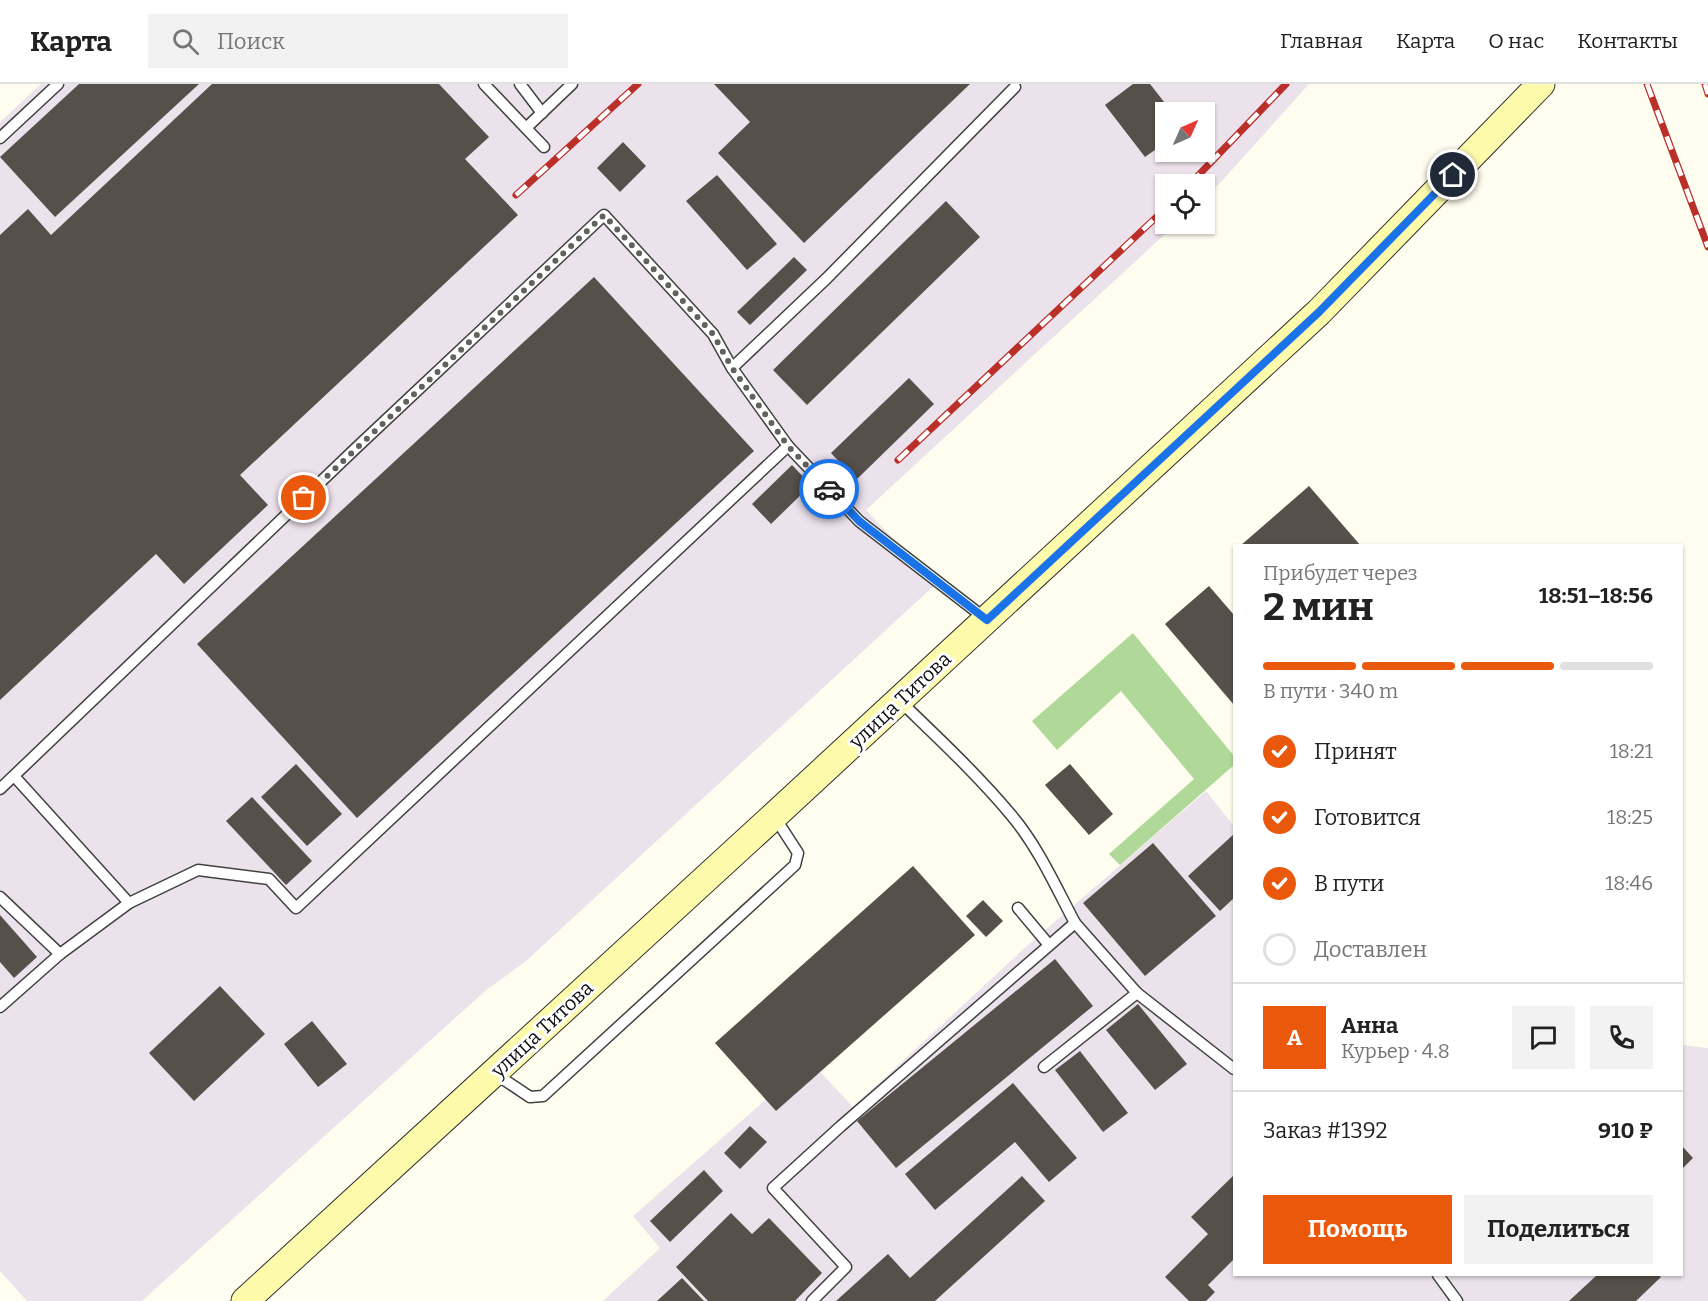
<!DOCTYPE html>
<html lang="ru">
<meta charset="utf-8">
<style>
body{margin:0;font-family:Bitter,serif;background:#f2f2f2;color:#222;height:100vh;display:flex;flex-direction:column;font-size:22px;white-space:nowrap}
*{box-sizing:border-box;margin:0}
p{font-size:20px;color:#767676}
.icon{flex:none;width:33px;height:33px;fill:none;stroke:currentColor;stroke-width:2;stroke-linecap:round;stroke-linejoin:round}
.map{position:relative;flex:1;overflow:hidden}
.side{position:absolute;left:1233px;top:460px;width:450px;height:732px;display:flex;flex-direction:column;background:#fff;border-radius:0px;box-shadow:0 2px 4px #0004}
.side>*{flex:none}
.needle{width:39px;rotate:45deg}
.fabs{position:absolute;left:1155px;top:18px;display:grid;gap:12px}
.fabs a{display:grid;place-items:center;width:60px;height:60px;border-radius:0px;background:#fff;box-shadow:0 2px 4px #0004;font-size:30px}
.pin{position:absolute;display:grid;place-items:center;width:51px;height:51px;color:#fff;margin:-26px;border:3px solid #fff;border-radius:50%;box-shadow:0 2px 6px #0007}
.courier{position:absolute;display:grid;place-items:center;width:60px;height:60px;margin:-30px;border:4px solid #1a73e8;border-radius:50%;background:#fff;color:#222;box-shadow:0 2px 8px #0007}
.headline em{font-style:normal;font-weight:700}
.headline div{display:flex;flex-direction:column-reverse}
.headline{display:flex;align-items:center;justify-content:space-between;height:102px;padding:0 30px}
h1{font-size:39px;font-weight:700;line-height:45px}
.bar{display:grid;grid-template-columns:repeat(4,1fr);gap:9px 6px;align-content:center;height:72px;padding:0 30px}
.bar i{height:8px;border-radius:4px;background:#e0e0e0}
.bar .current{background:#ea580c}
.bar p{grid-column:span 4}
.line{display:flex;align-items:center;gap:15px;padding:0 30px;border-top:2px solid #e0e0e0}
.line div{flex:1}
.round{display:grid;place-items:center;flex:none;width:63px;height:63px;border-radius:0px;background:#f2f2f2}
ol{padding:0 30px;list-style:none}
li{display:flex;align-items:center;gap:18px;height:66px}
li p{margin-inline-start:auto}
li .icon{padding:6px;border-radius:50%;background:#ea580c;color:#fff;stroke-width:4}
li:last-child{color:#767676}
li i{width:33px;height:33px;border:3px solid #e0e0e0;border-radius:50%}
.cta{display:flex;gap:12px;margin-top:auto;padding:12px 30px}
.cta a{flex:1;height:69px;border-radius:0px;background:#ea580c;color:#fff;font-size:24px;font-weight:700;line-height:69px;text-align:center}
.cta a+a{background:#f2f2f2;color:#222}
header{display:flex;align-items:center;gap:36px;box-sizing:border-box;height:84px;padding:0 30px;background:#fff;border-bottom:2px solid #e0e0e0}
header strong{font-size:28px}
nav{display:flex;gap:33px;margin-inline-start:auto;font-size:21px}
.search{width:420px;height:54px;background:#f2f2f2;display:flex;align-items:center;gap:15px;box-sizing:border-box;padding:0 21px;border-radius:0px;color:#767676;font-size:22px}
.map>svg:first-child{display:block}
</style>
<header>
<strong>Карта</strong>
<div class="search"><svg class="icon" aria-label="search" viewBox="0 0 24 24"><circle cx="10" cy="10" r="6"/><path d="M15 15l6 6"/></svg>Поиск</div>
<nav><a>Главная</a><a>Карта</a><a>О нас</a><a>Контакты</a></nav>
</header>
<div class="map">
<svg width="1708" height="1217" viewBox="0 0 1708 1217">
<rect width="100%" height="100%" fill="#fffdef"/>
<g fill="#ece2ec" fill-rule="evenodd">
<path d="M41,0H1309L1221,98L1205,113L1204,100H1166V140H1176L866,426L936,500L525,878L485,907L142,1217H27L0,1187V38ZM1166,28H1204V68H1166Z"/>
<polygon points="1206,707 1234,742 1234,1191 1682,1191 1682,961 1708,964 1708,1217 603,1217 660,1164 633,1132 810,977 853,1023 1028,861"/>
</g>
<polygon fill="#b0d999" points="1133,549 1234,672 1234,681 1120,781 1109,770 1194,695 1121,607 1057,666 1032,637"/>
<g fill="#56504a">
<polygon points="79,0 199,0 55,133 0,73"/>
<polygon points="212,0 439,0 489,53 465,75 518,131 240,391 268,421 184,500 156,470 0,616 0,151 28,125 51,151"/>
<polygon points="714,0 970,0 804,159 718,69 750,38"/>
<polygon points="1133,0 1150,0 1172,28 1166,28 1166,58 1145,73 1105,21"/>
<polygon points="623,58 646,82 620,108 597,84"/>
<polygon points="717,91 777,160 747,186 686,117"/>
<polygon points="946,117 980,153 807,321 773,286"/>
<polygon points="794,173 807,186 750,241 737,228"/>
<polygon points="594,193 754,367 357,734 197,560"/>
<polygon points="909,294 934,320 856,396 831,369"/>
<polygon points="792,381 811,401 771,440 752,420"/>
<polygon points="1309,402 1361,462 1240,462"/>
<polygon points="1209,502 1234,531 1234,621 1165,540"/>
<polygon points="296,680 342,730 307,762 261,713"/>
<polygon points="1070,680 1113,730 1089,751 1045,701"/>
<polygon points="252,713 312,777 286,801 226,737"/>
<polygon points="1234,750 1234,814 1220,827 1188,792"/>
<polygon points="1153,759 1216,832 1145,892 1083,819"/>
<polygon points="913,782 975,851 776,1027 715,959"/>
<polygon points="983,816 1003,837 986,853 966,832"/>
<polygon points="0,831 37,873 14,894 0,878"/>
<polygon points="1055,875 1093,922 896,1084 857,1037"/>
<polygon points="220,902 265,950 194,1017 149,969"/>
<polygon points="1138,920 1187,980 1155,1006 1106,946"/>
<polygon points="312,937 347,980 318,1003 284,960"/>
<polygon points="1080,967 1128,1029 1103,1048 1055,986"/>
<polygon points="1013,999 1077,1074 1049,1098 1015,1058 935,1126 905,1090"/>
<polygon points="750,1042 767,1058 740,1085 724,1069"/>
<polygon points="1682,1062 1693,1074 1682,1085"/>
<polygon points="704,1086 723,1107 670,1158 650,1137"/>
<polygon points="1234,1091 1234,1175 1208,1201 1215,1208 1206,1217 1189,1217 1165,1193 1208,1150 1191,1133"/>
<polygon points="1022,1092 1045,1117 935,1217 836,1217 888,1170 910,1194"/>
<polygon points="731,1129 752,1150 769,1134 822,1189 795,1217 708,1217 676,1183"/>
<polygon points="1597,1191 1658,1191 1661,1193 1636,1217 1569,1217"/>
<polygon points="682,1194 704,1217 657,1217"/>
</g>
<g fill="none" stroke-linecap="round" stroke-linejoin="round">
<defs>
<g id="service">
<polyline points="484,0 544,63"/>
<polyline points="520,0 542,29"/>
<polyline points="526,44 572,0"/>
<polyline points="0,54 58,0"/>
<polyline points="732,284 827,194 1015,3"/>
<polyline points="788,362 859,437 986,535"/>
<path d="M900,617C938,654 978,691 1012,732C1038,763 1056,803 1075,839"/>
<polyline points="0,705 355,365 604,131 713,250 732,284 788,362 296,824 269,795 198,786 129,819 14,692"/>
<polyline points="0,813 60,870"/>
<polyline points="1018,824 1049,861"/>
<polyline points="0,923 60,870 129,819"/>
<polyline points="1044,983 1137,909"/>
<polyline points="494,989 530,1013 543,1012 795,781 798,769 774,732"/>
<polyline points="1438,1191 1457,1217"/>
<polyline points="812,1217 846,1183 773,1104 841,1042 1075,839 1137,909 1234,985"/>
</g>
<polyline id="secondary" points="245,1217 774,732 1319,228 1541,0"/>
</defs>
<use href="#service" stroke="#414141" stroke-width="13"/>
<use href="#secondary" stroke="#303030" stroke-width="29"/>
<use href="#service" stroke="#fff" stroke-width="10"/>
<use href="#secondary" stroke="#fdfbab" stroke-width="27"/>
<defs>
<g id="rail">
<polyline points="1647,0 1708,163"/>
<polyline points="1705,0 1708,10"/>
<polyline points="1190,100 1286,0"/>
<polyline points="516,111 638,0"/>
<polyline points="898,376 1166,124"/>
</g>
</defs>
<use href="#rail" stroke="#bb2f29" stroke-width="7"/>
<use href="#rail" stroke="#fff" stroke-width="4.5" stroke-dasharray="14" stroke-linecap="butt"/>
</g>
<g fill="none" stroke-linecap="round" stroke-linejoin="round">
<polyline stroke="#62625d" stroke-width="6" stroke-dasharray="0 10.8" points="304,414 604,131 713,250 732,284 788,362 829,405"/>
<polyline stroke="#1a73e8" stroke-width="8" points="829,405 859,437 987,536 1319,228 1453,91"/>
</g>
<g text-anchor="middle" stroke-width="6" stroke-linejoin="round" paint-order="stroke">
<g font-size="20" fill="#0e0e0e" stroke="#fff">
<text transform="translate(900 616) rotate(-43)" y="7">улица Титова</text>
<text transform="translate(542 945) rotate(-43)" y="7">улица Титова</text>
</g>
</g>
</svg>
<div class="fabs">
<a><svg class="needle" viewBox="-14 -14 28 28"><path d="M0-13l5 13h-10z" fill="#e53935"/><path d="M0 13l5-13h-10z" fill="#767676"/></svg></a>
<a><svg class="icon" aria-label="locate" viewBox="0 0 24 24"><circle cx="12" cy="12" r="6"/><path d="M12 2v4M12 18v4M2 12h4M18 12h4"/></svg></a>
</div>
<div class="pin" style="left:304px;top:414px;background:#ea580c"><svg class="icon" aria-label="bag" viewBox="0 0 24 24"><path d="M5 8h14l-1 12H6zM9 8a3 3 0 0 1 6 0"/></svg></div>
<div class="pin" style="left:1453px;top:91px;background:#1f2937"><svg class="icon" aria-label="home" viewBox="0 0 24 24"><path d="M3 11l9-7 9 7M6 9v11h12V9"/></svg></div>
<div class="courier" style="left:829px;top:405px"><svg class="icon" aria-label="car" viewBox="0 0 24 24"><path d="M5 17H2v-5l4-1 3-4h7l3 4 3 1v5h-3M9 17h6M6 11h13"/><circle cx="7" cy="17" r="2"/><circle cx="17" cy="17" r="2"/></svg></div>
<section class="side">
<div class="headline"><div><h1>2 мин</h1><p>Прибудет через</p></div><em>18:51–18:56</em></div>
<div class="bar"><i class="current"></i><i class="current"></i><i class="current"></i><i></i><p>В пути · 340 m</p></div>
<ol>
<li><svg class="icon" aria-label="check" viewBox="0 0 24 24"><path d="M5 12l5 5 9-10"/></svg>Принят<p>18:21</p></li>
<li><svg class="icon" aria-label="check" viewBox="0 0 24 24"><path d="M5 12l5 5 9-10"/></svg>Готовится<p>18:25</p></li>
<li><svg class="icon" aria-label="check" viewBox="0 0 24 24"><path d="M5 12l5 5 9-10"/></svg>В пути<p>18:46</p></li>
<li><i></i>Доставлен</li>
</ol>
<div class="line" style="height:108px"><b class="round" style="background:#ea580c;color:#fff">А</b><div><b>Анна</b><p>Курьер · 4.8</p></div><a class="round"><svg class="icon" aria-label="chat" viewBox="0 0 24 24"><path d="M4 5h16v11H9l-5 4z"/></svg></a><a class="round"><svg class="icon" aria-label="phone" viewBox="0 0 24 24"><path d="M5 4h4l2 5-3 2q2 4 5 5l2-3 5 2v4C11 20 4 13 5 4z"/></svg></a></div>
<div class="line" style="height:78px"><div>Заказ #1392</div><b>910 ₽</b></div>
<div class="cta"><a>Помощь</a><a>Поделиться</a></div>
</section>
</div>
